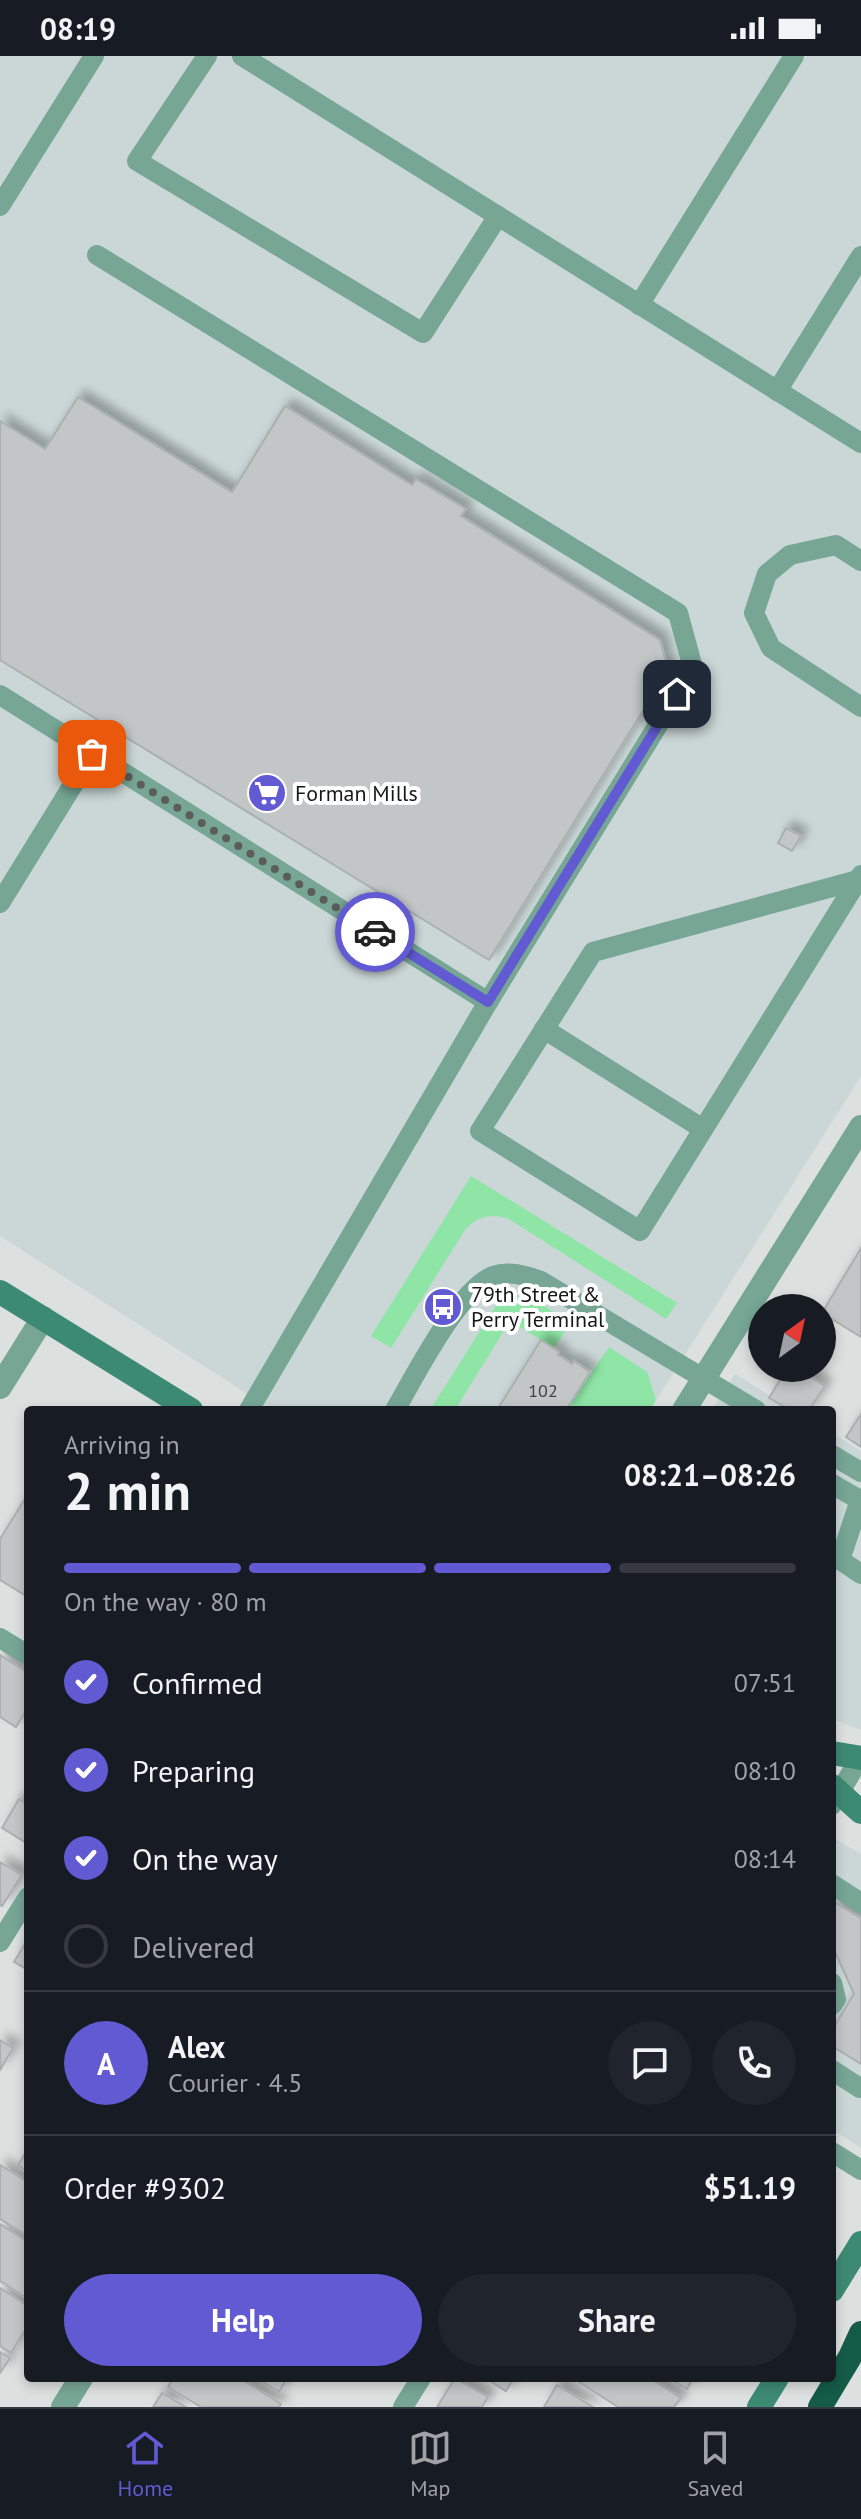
<!DOCTYPE html>
<meta charset="utf-8">
<style>
body{margin:0;font-family:"PT Sans",sans-serif;background:#20242c;color:#f1f3f6;height:100vh;display:flex;flex-direction:column;font-size:30px;white-space:nowrap}
*{box-sizing:border-box;margin:0}
p{font-size:26px;color:#9ea1a6}
.icon{flex:none;width:44px;height:44px;fill:none;stroke:currentColor;stroke-width:2;stroke-linecap:round;stroke-linejoin:round}
.map{position:relative;flex:1;overflow:hidden}
.details{position:absolute;left:24px;top:1350px;width:812px;height:976px;display:flex;flex-direction:column;background:#171b24;border-radius:8px;box-shadow:0 4px 12px #0003}
.details>*{flex:none}
.needle{width:52px;rotate:33deg}
.buttons{position:absolute;left:748px;top:1238px;display:grid;gap:16px}
.buttons a{display:grid;place-items:center;width:88px;height:88px;border-radius:50%;background:#171b24;box-shadow:0 4px 12px #0003;font-size:40px}
.pin{position:absolute;display:grid;place-items:center;width:68px;height:68px;color:#fff;margin:-34px;border-radius:16px;box-shadow:0 4px 12px #0006}
.courier{position:absolute;display:grid;place-items:center;width:80px;height:80px;margin:-40px;border:6px solid #615ad3;border-radius:50%;background:#fff;color:#222;box-shadow:0 2px 10px #0007}
.head em{font-style:normal;font-weight:800}
.head div{display:flex;flex-direction:column-reverse}
.head{display:flex;align-items:center;justify-content:space-between;height:136px;padding:0 40px}
h1{font-size:52px;font-weight:800;line-height:60px}
.bar{display:grid;grid-template-columns:repeat(4,1fr);gap:12px 8px;align-content:center;height:96px;padding:0 40px}
.bar i{height:10px;border-radius:6px;background:#363941}
.bar .current{background:#615ad3}
.bar p{grid-column:span 4}
.line{display:flex;align-items:center;gap:20px;padding:0 40px;border-top:2px solid #363941}
.line div{flex:1}
.round{display:grid;place-items:center;flex:none;width:84px;height:84px;border-radius:42px;background:#20242c}
ol{padding:0 40px;list-style:none}
li{display:flex;align-items:center;gap:24px;height:88px}
li p{margin-inline-start:auto}
li .icon{padding:8px;border-radius:50%;background:#615ad3;color:#fff;stroke-width:4}
li:last-child{color:#9ea1a6}
li i{width:44px;height:44px;border:4px solid #363941;border-radius:50%}
.cta{display:flex;gap:16px;margin-top:auto;padding:16px 40px}
.cta a{flex:1;height:92px;border-radius:48px;background:#615ad3;color:#fff;font-size:32px;font-weight:800;line-height:92px;text-align:center}
.cta a+a{background:#20242c;color:#f1f3f6}
.status{display:flex;justify-content:space-between;align-items:center;height:56px;padding:0 40px;background:#171b24;direction:ltr}
.status svg{height:22px;fill:currentColor}
.tabs{display:flex;justify-content:space-around;align-items:center;height:112px;border-top:2px solid #363941;background:#171b24;font-size:22px;color:#9ea1a6}
.tabs a{display:grid;justify-items:center;gap:4px}
.tabs .current{color:#615ad3}
.map>svg:first-child{display:block}
</style>
<div class="status"><b>08:19</b><svg viewBox="0 0 49 12"><path d="M0 12V9h3v3zM5 12V6h3v6zM10 12V3h3v9zM15 12V0h3v12zM26 1h20v11H26zM47 4h2v5h-2z"/></svg></div>
<div class="map">
<svg width="861" height="2351" viewBox="0 0 861 2351">
<defs>
<filter id="shadow"><feDropShadow dx="7" dy="-7" stdDeviation="4" flood-color="#0004"/></filter>
</defs>
<rect width="100%" height="100%" fill="#dce0df"/>
<g fill="#cad7d6">
<polygon points="0,0 861,0 861,1020 650,1354 273,1354 0,1180"/>
<polygon points="735,1318 794,1354 712,1354"/>
<polygon points="832,1377 861,1395 861,1674 832,1663"/>
<polygon points="832,1781 861,1798 861,2092 832,2073"/>
</g>
<g fill="#8ee5a6">
<path d="M471,1120L677,1247L666,1263L509,1163C492,1157 477,1160 465,1174L391,1292L371,1280Z"/>
<polygon points="516,1239 529,1241 571,1266 554,1292 510,1265 455,1354 430,1354 495,1251 508,1241"/>
<polygon points="609,1291 647,1316 656,1344 650,1354 566,1354"/>
</g>
<g fill="#c2c6c6" stroke="#abafaf" stroke-width="2" filter="url(#shadow)">
<polygon points="78,341 232,436 285,350 412,429 416,423 466,453 461,460 660,584 668,614 489,904 0,604 0,365 45,393"/>
<polygon points="786,772 801,780 792,795 778,787"/>
<polygon points="861,1192 861,1281 822,1257"/>
<polygon points="541,1284 559,1296 558,1299 565,1303 572,1308 574,1305 590,1316 566,1354 497,1354"/>
<polygon points="787,1312 796,1312 825,1330 809,1354 790,1354 769,1342"/>
<polygon points="861,1358 861,1391 846,1381"/>
<polygon points="28,1438 28,1541 0,1524 0,1483"/>
<polygon points="0,1599 28,1617 28,1651 16,1671 0,1661"/>
<polygon points="19,1743 28,1749 28,1788 2,1772"/>
<polygon points="0,1806 22,1819 2,1850 0,1849"/>
<polygon points="832,1845 861,1862 861,2008 832,1990 832,1974 854,1938 836,1898 832,1895"/>
<polygon points="28,1883 28,1914 14,1906"/>
<polygon points="0,1984 13,1992 0,2014"/>
<polygon points="28,2093 28,2116 18,2109"/>
<polygon points="0,2109 28,2126 28,2180 0,2163"/>
<polygon points="0,2168 28,2186 28,2243 0,2225"/>
<polygon points="0,2232 28,2250 28,2269 11,2297 0,2290"/>
<polygon points="0,2296 10,2302 0,2317"/>
<polygon points="173,2322 240,2322 281,2348 279,2351 201,2351 168,2331"/>
<polygon points="257,2322 287,2322 279,2336"/>
<polygon points="455,2322 488,2341 482,2351 437,2351"/>
<polygon points="485,2322 514,2322 506,2335"/>
<polygon points="573,2322 650,2322 681,2342 674,2351 618,2351"/>
<polygon points="669,2322 693,2322 687,2333"/>
<polygon points="557,2329 593,2351 544,2351"/>
<polygon points="162,2337 186,2351 153,2351"/>
</g>
<g fill="none" stroke-linecap="round" stroke-linejoin="round">
<g stroke="#77a695" stroke-width="20">
<polyline points="207,0 137,105 423,277 498,160"/>
<polyline points="242,0 861,387"/>
<polyline points="0,150 94,0"/>
<polyline points="97,199 678,557 693,612 488,946"/>
<polyline points="639,249 794,0"/>
<polyline points="777,335 861,200"/>
<polyline points="861,505 836,489 790,499 767,518 754,557 771,592 861,651"/>
<polyline points="0,639 488,946 249,1354"/>
<polyline points="858,824 593,896 480,1075 640,1175 861,819"/>
<polyline points="0,847 92,698"/>
<polyline points="544,973 703,1073"/>
<path d="M395,1354C415,1320 458,1234 493,1220C510,1214 526,1220 541,1225L756,1354"/>
<polyline points="832,1399 861,1416"/>
<polyline points="832,1428 860,1444 840,1504 861,1518"/>
<polyline points="0,1582 28,1599"/>
<polyline points="832,1749 860,1702"/>
<polyline points="832,1828 861,1847"/>
<polyline points="0,1886 28,1841"/>
<polyline points="832,1927 836,1943 832,1949"/>
<polyline points="832,2014 860,2032"/>
<polyline points="832,2096 861,2114"/>
<polyline points="403,2351 421,2322"/>
</g>
<g stroke="#77a695" stroke-width="24">
<polyline points="0,1331 43,1262"/>
<polyline points="684,1354 861,1071"/>
<polyline points="63,2351 81,2322"/>
</g>
<g stroke="#3d8a72" stroke-width="24">
<polyline points="0,1236 191,1354"/>
<polyline points="832,1697 861,1702"/>
<polyline points="832,1730 861,1756"/>
<polyline points="832,2234 861,2187"/>
<polyline points="759,2351 777,2322"/>
</g>
<polyline stroke="#145b48" stroke-width="24" points="820,2351 850,2301 861,2277"/>
</g>
<g fill="none" stroke-linecap="round" stroke-linejoin="round">
<polyline stroke="#5b5d5d" stroke-width="8" stroke-dasharray="0 14.4" points="92,698 375,876"/>
<polyline stroke="#615ad3" stroke-width="10" points="375,876 488,946 677,638"/>
</g>
<defs>
<symbol id="supermarket-disc" viewBox="-11 -11 22 22"><circle r="9.5" fill="#615ad3" stroke="#fff"/><path d="M-6-5.5h2.5l.6 2H6L4.5 2H-2.5L-4.4-4H-6ZM-1.5 3.2a1.3 1.3 0 1 0 .1 0ZM3 3.2a1.3 1.3 0 1 0 .1 0Z" fill="#fff"/></symbol>
<symbol id="bus-disc" viewBox="-11 -11 22 22"><circle r="9.5" fill="#615ad3" stroke="#fff"/><path d="M-5-6H5V4H4V6H2V4H-2V6H-4V4H-5ZM-3.5-4V0h7V-4ZM-3.5 1.2v1.5H-2V1.2ZM2 1.2v1.5H3.5V1.2Z" fill="#fff"/></symbol>
</defs>
<g fill-rule="evenodd">
<use href="#supermarket-disc" x="245" y="715" width="44" height="44"/>
<use href="#bus-disc" x="421" y="1229" width="44" height="44"/>
</g>
<g text-anchor="middle" stroke-width="8" stroke-linejoin="round" paint-order="stroke">
<g font-size="18" fill="#414343">
<text x="543" y="1341">102</text>
</g>
<g font-size="22" fill="#161717" stroke="#fff" text-anchor="start">
<text x="295" y="745">Forman Mills</text>
<text x="471" y="1246">79th Street &amp;<tspan x="471" dy="25">Perry Terminal</tspan></text>
</g>
</g>
</svg>
<div class="buttons">
<a><svg class="needle" viewBox="-14 -14 28 28"><path d="M0-13l5 13h-10z" fill="#e53935"/><path d="M0 13l5-13h-10z" fill="#9ea1a6"/></svg></a>
</div>
<div class="pin" style="left:92px;top:698px;background:#ea580c"><svg class="icon" aria-label="bag" viewBox="0 0 24 24"><path d="M5 8h14l-1 12H6zM9 8a3 3 0 0 1 6 0"/></svg></div>
<div class="pin" style="left:677px;top:638px;background:#1f2937"><svg class="icon" aria-label="home" viewBox="0 0 24 24"><path d="M3 11l9-7 9 7M6 9v11h12V9"/></svg></div>
<div class="courier" style="left:375px;top:876px"><svg class="icon" aria-label="car" viewBox="0 0 24 24"><path d="M5 17H2v-5l4-1 3-4h7l3 4 3 1v5h-3M9 17h6M6 11h13"/><circle cx="7" cy="17" r="2"/><circle cx="17" cy="17" r="2"/></svg></div>
<section class="details">
<div class="head"><div><h1>2 min</h1><p>Arriving in</p></div><em>08:21–08:26</em></div>
<div class="bar"><i class="current"></i><i class="current"></i><i class="current"></i><i></i><p>On the way · 80 m</p></div>
<ol>
<li><svg class="icon" aria-label="check" viewBox="0 0 24 24"><path d="M5 12l5 5 9-10"/></svg>Confirmed<p>07:51</p></li>
<li><svg class="icon" aria-label="check" viewBox="0 0 24 24"><path d="M5 12l5 5 9-10"/></svg>Preparing<p>08:10</p></li>
<li><svg class="icon" aria-label="check" viewBox="0 0 24 24"><path d="M5 12l5 5 9-10"/></svg>On the way<p>08:14</p></li>
<li><i></i>Delivered</li>
</ol>
<div class="line" style="height:144px"><b class="round" style="background:#615ad3;color:#fff">A</b><div><b>Alex</b><p>Courier · 4.5</p></div><a class="round"><svg class="icon" aria-label="chat" viewBox="0 0 24 24"><path d="M4 5h16v11H9l-5 4z"/></svg></a><a class="round"><svg class="icon" aria-label="phone" viewBox="0 0 24 24"><path d="M5 4h4l2 5-3 2q2 4 5 5l2-3 5 2v4C11 20 4 13 5 4z"/></svg></a></div>
<div class="line" style="height:104px"><div>Order #9302</div><b>$51.19</b></div>
<div class="cta"><a>Help</a><a>Share</a></div>
</section>
</div>
<nav class="tabs">
<a class="current"><svg class="icon" aria-label="home" viewBox="0 0 24 24"><path d="M3 11l9-7 9 7M6 9v11h12V9"/></svg>Home</a>
<a><svg class="icon" aria-label="map" viewBox="0 0 24 24"><path d="M3 6l6-2 6 2 6-2v14l-6 2-6-2-6 2zM9 4v14M15 6v14"/></svg>Map</a>
<a><svg class="icon" aria-label="saved" viewBox="0 0 24 24"><path d="M7 4h10v16l-5-4-5 4z"/></svg>Saved</a>
</nav>
